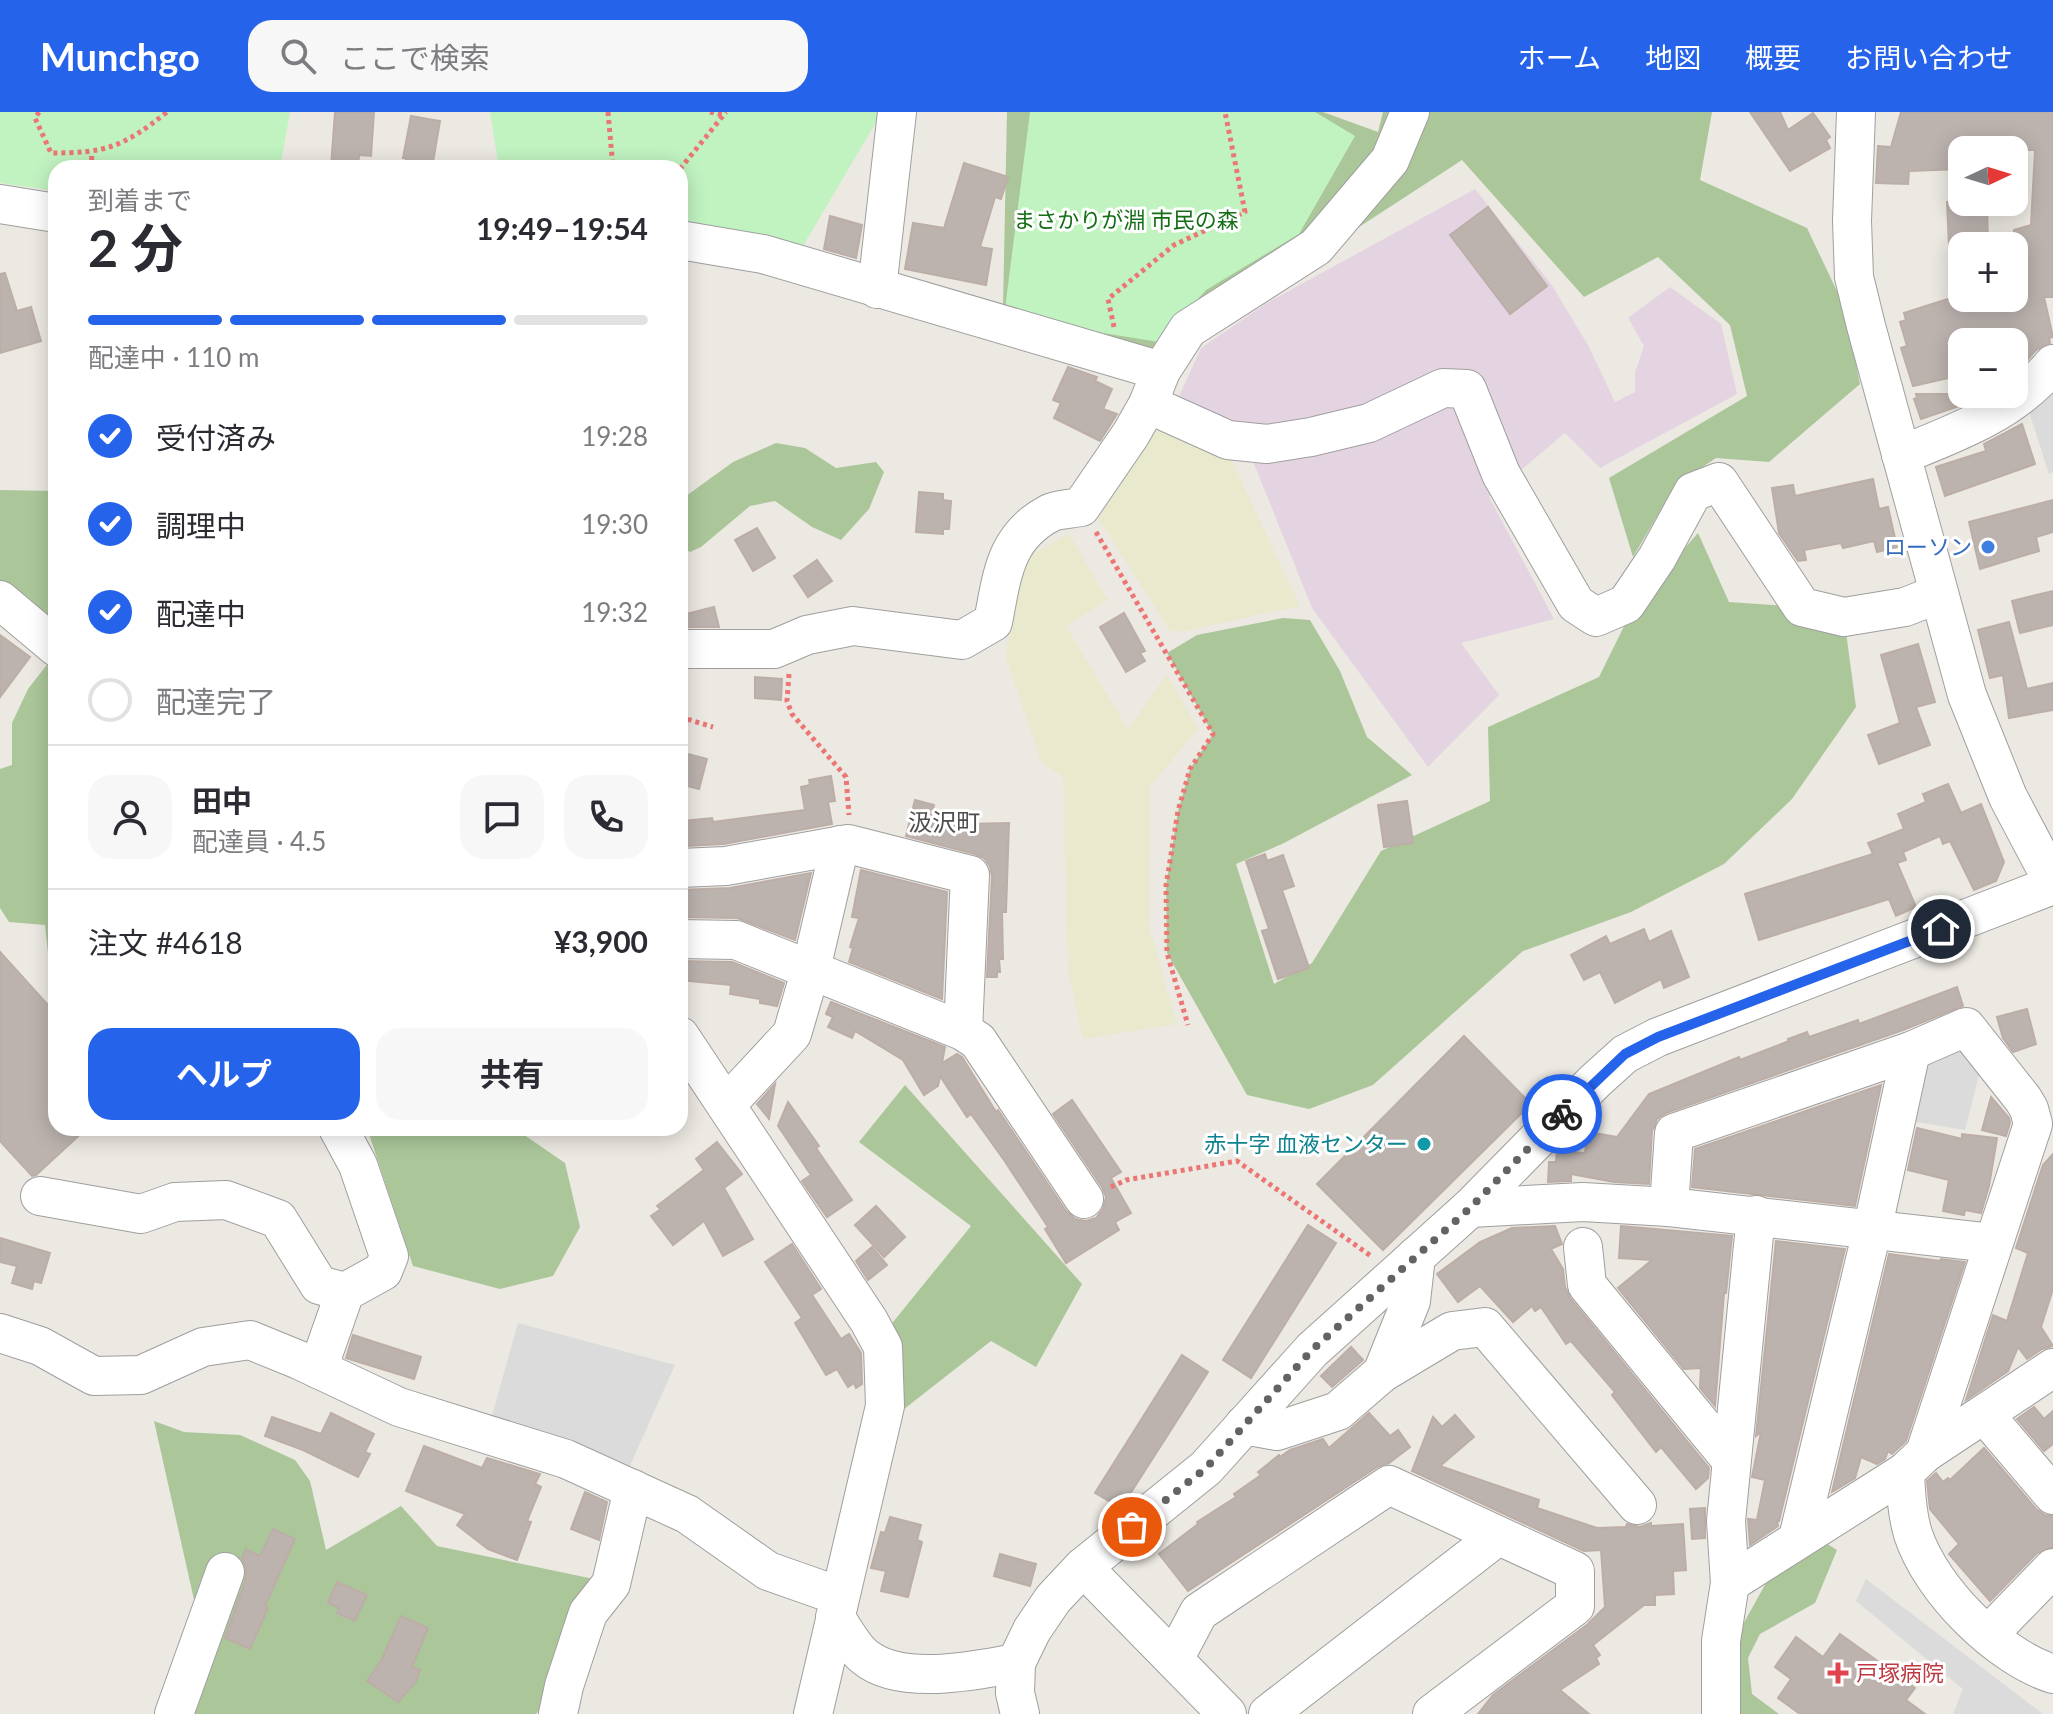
<!DOCTYPE html>
<html lang="ja">
<meta charset="utf-8">
<style>
body{margin:0;font-family:Lato,"Noto Sans JP",sans-serif;background:#f7f7f7;color:#2b2b33;height:100vh;display:flex;flex-direction:column;font-size:30px;white-space:nowrap}
*{box-sizing:border-box;margin:0}
p{font-size:26px;color:#7c7c81}
.icon{flex:none;width:44px;height:44px;fill:none;stroke:currentColor;stroke-width:2;stroke-linecap:round;stroke-linejoin:round}
.map{position:relative;flex:1;overflow:hidden}
.panel{position:absolute;left:48px;top:48px;width:640px;height:976px;display:flex;flex-direction:column;background:#fff;border-radius:24px;box-shadow:0 4px 20px #0003}
.panel>*{flex:none}
.needle{width:52px;rotate:86deg}
.controls{position:absolute;left:1948px;top:24px;display:grid;gap:16px}
.controls a{display:grid;place-items:center;width:80px;height:80px;border-radius:16px;background:#fff;box-shadow:0 4px 20px #0003;font-size:40px}
.pin{position:absolute;display:grid;place-items:center;width:68px;height:68px;color:#fff;margin:-34px;border:4px solid #fff;border-radius:50%;box-shadow:0 2px 8px #0007}
.courier{position:absolute;display:grid;place-items:center;width:80px;height:80px;margin:-40px;border:6px solid #2563eb;border-radius:50%;background:#fff;color:#222;box-shadow:0 2px 10px #0007}
.headline em{font-style:normal;font-weight:700}
.headline div{display:flex;flex-direction:column-reverse}
.headline{display:flex;align-items:center;justify-content:space-between;height:136px;padding:0 40px}
h1{font-size:52px;font-weight:700;line-height:60px}
.bar{display:grid;grid-template-columns:repeat(4,1fr);gap:12px 8px;align-content:center;height:96px;padding:0 40px}
.bar i{height:10px;border-radius:6px;background:#e1e1e2}
.bar .selected{background:#2563eb}
.bar p{grid-column:span 4}
.line{display:flex;align-items:center;gap:20px;padding:0 40px;border-top:2px solid #e1e1e2}
.line div{flex:1}
.round{display:grid;place-items:center;flex:none;width:84px;height:84px;border-radius:24px;background:#f7f7f7}
ol{padding:0 40px;list-style:none}
li{display:flex;align-items:center;gap:24px;height:88px}
li p{margin-inline-start:auto}
li .icon{padding:8px;border-radius:50%;background:#2563eb;color:#fff;stroke-width:4}
li:last-child{color:#7c7c81}
li i{width:44px;height:44px;border:4px solid #e1e1e2;border-radius:50%}
.cta{display:flex;gap:16px;margin-top:auto;padding:16px 40px}
.cta a{flex:1;height:92px;border-radius:24px;background:#2563eb;color:#fff;font-size:32px;font-weight:700;line-height:92px;text-align:center}
.cta a+a{background:#f7f7f7;color:#2b2b33}
header{display:flex;align-items:center;gap:48px;box-sizing:border-box;height:112px;padding:0 40px;background:#2563eb;color:#fff}
header strong{font-size:38px}
nav{display:flex;gap:44px;margin-inline-start:auto;font-size:28px}
.search{width:560px;height:72px;background:#f7f7f7;display:flex;align-items:center;gap:20px;box-sizing:border-box;padding:0 28px;border-radius:24px;color:#7c7c81;font-size:30px}
.map>svg:first-child{display:block}
</style>
<header>
<strong>Munchgo</strong>
<div class="search"><svg class="icon" aria-label="search" viewBox="0 0 24 24"><circle cx="10" cy="10" r="6"/><path d="M15 15l6 6"/></svg>ここで検索</div>
<nav><a>ホーム</a><a>地図</a><a>概要</a><a>お問い合わせ</a></nav>
</header>
<div class="map">
<svg width="2053" height="1602" viewBox="0 0 2053 1602">
<rect width="100%" height="100%" fill="#ece8e2"/>
<polygon fill="#e4d4e2" points="1475,77 1551,172 1588,233 1615,290 1635,280 1635,261 1644,234 1628,206 1670,175 1721,212 1737,282 1600,356 1565,321 1489,385 1554,507 1461,531 1499,583 1428,655 1312,496 1255,354 1232,307 1177,289 1201,236 1267,191"/>
<g fill="#e9e9ce">
<polygon points="1156,309 1230,345 1300,494 1181,520 1170,519 1095,401"/>
<polygon points="1069,422 1108,488 1066,514 1128,617 1167,562 1198,617 1150,674 1149,815 1177,912 1083,927 1068,859 1063,665 1041,650 1006,546 1017,462 1028,444"/>
</g>
<g fill="#abc79a">
<polygon points="1007,0 1323,0 1378,20 1383,0 1712,0 1700,68 1807,116 1844,194 1860,272 1769,350 1716,346 1675,374 1633,445 1609,366 1747,284 1730,213 1658,145 1584,185 1462,48 1293,158 1151,239 1003,196"/>
<polygon points="776,331 805,336 836,356 876,350 884,360 869,397 841,428 812,415 775,389 750,394 701,435 690,440 680,434 680,384 686,384 733,350"/>
<polygon points="0,378 56,379 56,499 46,516 0,479"/>
<polygon points="1698,421 1729,490 1802,495 1844,505 1856,595 1792,687 1724,752 1631,800 1523,839 1373,973 1309,997 1247,983 1167,841 1166,774 1178,699 1190,657 1213,622 1167,541 1197,523 1283,506 1310,508 1340,559 1367,625 1412,663 1284,731 1236,752 1274,872 1312,851 1381,739 1490,689 1488,615 1599,565 1634,494"/>
<polygon points="53,545 56,546 56,863 50,860 45,813 9,810 0,796 0,657 12,653 12,611 28,577"/>
<polygon points="905,973 1082,1172 1036,1255 991,1229 899,1301 889,1215 971,1114 859,1030"/>
<polygon points="367,1016 514,1016 565,1051 580,1115 553,1164 500,1177 413,1154"/>
<polygon points="154,1309 184,1320 240,1323 295,1348 310,1369 326,1438 401,1394 437,1434 608,1470 567,1564 536,1602 164,1602 203,1528"/>
<polygon points="1819,1427 1837,1438 1815,1491 1760,1522 1748,1546 1752,1582 1779,1602 1719,1602 1731,1534 1766,1471"/>
</g>
<g fill="#c1f3c1">
<polygon points="0,0 290,0 280,56 56,56 56,79 0,71"/>
<polygon points="490,0 882,0 793,151 680,128 680,56 499,56"/>
<polygon points="1030,0 1315,0 1355,24 1299,122 1206,178 1159,230 1004,205"/>
</g>
<g fill="#dbdbdb">
<polygon points="2053,265 2053,360 2049,362 2026,290"/>
<polygon points="1966,925 1981,955 1965,1018 1910,1009 1924,942"/>
<polygon points="518,1211 675,1253 629,1356 491,1307"/>
<polygon points="1866,1467 2043,1602 1953,1602 1963,1577 1856,1489"/>
</g>
<g fill="#bcb3af" stroke="#bcaea6" stroke-width="2">
<polygon points="335,0 374,0 371,44 359,43 358,56 331,55"/>
<polygon points="1750,0 1780,0 1788,18 1813,1 1830,25 1826,28 1830,36 1790,59"/>
<polygon points="1901,0 2053,0 2053,185 2044,185 2053,225 2049,226 2050,231 2037,237 2027,248 2014,251 2014,230 1946,230 1957,264 1913,274 1901,236 1907,234 1900,210 1906,208 1904,201 1951,186 2014,186 2014,118 2031,113 2035,38 1999,38 1962,27 1962,57 1909,59 1908,72 1876,71 1878,34 1891,35"/>
<polygon points="411,4 440,9 432,56 404,56 406,46 403,46"/>
<polygon points="964,51 1008,65 1001,87 995,85 980,135 992,137 986,173 905,157 913,111 944,116"/>
<polygon points="1947,90 1987,90 1988,134 1949,134"/>
<polygon points="1488,95 1547,174 1510,202 1450,123"/>
<polygon points="830,104 862,113 856,146 824,137"/>
<polygon points="5,161 17,199 31,195 41,229 0,241 0,162"/>
<polygon points="1068,255 1097,265 1095,269 1112,277 1103,297 1117,302 1100,329 1054,306 1061,291 1053,288"/>
<polygon points="1916,282 1983,282 1965,292 1921,307 1914,287 1917,286"/>
<polygon points="2022,312 2035,352 1945,384 1936,355 1986,339 1984,332"/>
<polygon points="1873,367 1879,397 1888,395 1897,435 1877,440 1874,429 1843,436 1841,431 1804,438 1806,448 1798,449 1779,421 1772,376 1793,373 1795,384"/>
<polygon points="919,380 943,382 943,388 951,389 949,417 943,417 943,422 916,420"/>
<polygon points="2053,388 2053,420 2036,425 2039,439 1980,457 1969,410"/>
<polygon points="757,416 775,446 753,459 735,428"/>
<polygon points="817,448 832,469 808,485 794,464"/>
<polygon points="2053,479 2053,513 2020,521 2012,489"/>
<polygon points="714,495 719,515 685,515 682,503"/>
<polygon points="1124,501 1145,539 1140,541 1145,549 1126,560 1100,515"/>
<polygon points="2009,510 2027,577 2053,571 2053,598 2009,606 2003,563 1990,566 1978,518"/>
<polygon points="0,523 30,545 0,585"/>
<polygon points="1918,532 1935,590 1916,595 1930,633 1879,652 1868,623 1900,611 1881,543"/>
<polygon points="755,565 782,567 781,588 755,586"/>
<polygon points="680,640 707,647 699,677 680,672"/>
<polygon points="831,664 835,689 828,690 832,712 724,732 686,734 684,709 712,706 713,710 805,698 801,675 810,673 809,668"/>
<polygon points="1948,672 1961,701 1981,692 2004,750 1996,769 1974,778 1950,729 1943,732 1940,724 1903,740 1906,748 1897,751 1916,795 1896,804 1889,787 1759,828 1745,782 1873,742 1868,731 1904,717 1898,702 1926,690 1923,682"/>
<polygon points="915,688 934,693 932,702 967,701 968,712 1009,711 1006,800 1002,800 1003,847 999,847 1000,860 997,860 997,865 987,865 992,764 990,754 984,746 975,742 906,724"/>
<polygon points="1407,689 1413,731 1384,735 1378,693"/>
<polygon points="1265,742 1267,749 1283,743 1294,774 1282,778 1309,856 1278,867 1262,819 1269,817 1246,749"/>
<polygon points="861,758 947,780 942,887 849,850 853,836 850,835 859,806 852,805"/>
<polygon points="811,761 795,828 737,806 680,805 680,778 730,776"/>
<polygon points="1644,817 1649,830 1671,819 1689,865 1664,876 1661,867 1615,891 1600,860 1584,868 1571,843 1606,824 1610,832"/>
<polygon points="0,840 56,902 56,1016 87,1016 36,1063 32,1064 0,1029"/>
<polygon points="680,849 732,850 784,871 777,894 760,891 760,887 730,882 731,873 680,868"/>
<polygon points="1957,875 1963,894 1903,918 1666,1001 1657,1007 1652,1019 1649,1072 1614,1070 1571,1062 1571,1069 1548,1070 1549,1050 1556,1050 1557,1039 1585,1041 1588,1020 1617,1025 1649,982 1739,945 1740,948 1789,929 1788,927 1807,920 1809,925 1858,908 1859,912"/>
<polygon points="831,890 945,935 942,951 957,942 962,945 996,1000 998,998 1066,1099 1075,1107 1086,1109 1096,1106 1103,1097 1106,1085 1102,1075 1053,1002 1072,988 1121,1060 1111,1066 1131,1101 1115,1110 1119,1118 1066,1151 1045,1117 1048,1115 1004,1048 971,1002 967,1005 940,964 938,974 924,983 903,948 855,919 852,926 828,915 833,905 826,902"/>
<polygon points="2027,897 2036,932 2013,940 2003,926 1997,905"/>
<polygon points="1464,924 1531,992 1383,1138 1317,1072"/>
<polygon points="775,972 769,1007 757,992"/>
<polygon points="1881,973 1855,1094 1692,1075 1695,1037"/>
<polygon points="1991,985 2009,1006 2010,1011 2006,1024 1982,1018"/>
<polygon points="788,990 819,1034 816,1036 852,1088 827,1105 802,1069 811,1063 778,1014"/>
<polygon points="1917,1016 1962,1027 1962,1022 1997,1026 1989,1074 1981,1101 1965,1098 1964,1103 1943,1099 1949,1068 1908,1058"/>
<polygon points="717,1030 742,1062 724,1076 753,1127 723,1144 704,1109 673,1133 651,1104 661,1097 657,1094 704,1058 696,1047"/>
<polygon points="2053,1042 2053,1177 2041,1215 2053,1234 2042,1237 2027,1247 2018,1235 2008,1259 1966,1288 1993,1203 2007,1209 2028,1141 2016,1136 2043,1053"/>
<polygon points="876,1094 905,1125 884,1145 855,1113"/>
<polygon points="1308,1113 1336,1131 1251,1266 1223,1248"/>
<polygon points="1555,1114 1562,1132 1551,1137 1563,1157 1565,1175 1570,1186 1709,1356 1708,1366 1696,1377 1661,1335 1656,1340 1612,1283 1615,1280 1571,1229 1566,1232 1541,1195 1535,1199 1532,1194 1513,1210 1480,1174 1458,1190 1437,1162 1480,1130 1512,1116"/>
<polygon points="1621,1114 1732,1124 1726,1181 1724,1181 1715,1294 1700,1276 1701,1256 1684,1257 1618,1176 1652,1148 1619,1146"/>
<polygon points="0,1126 50,1141 41,1171 34,1169 32,1177 12,1171 17,1154 0,1150"/>
<polygon points="1776,1129 1845,1137 1779,1409 1777,1409 1778,1414 1750,1433 1748,1407 1757,1408 1765,1368 1752,1365 1761,1320 1756,1324"/>
<polygon points="792,1132 821,1177 812,1183 841,1227 849,1222 861,1241 862,1272 856,1276 854,1271 848,1275 837,1257 826,1263 795,1211 802,1206 765,1150"/>
<polygon points="872,1135 887,1153 868,1168 856,1149"/>
<polygon points="1889,1142 1940,1149 1941,1147 1965,1150 1906,1329 1892,1342 1888,1339 1885,1347 1877,1352 1861,1345 1855,1366 1832,1380"/>
<polygon points="353,1223 421,1245 414,1267 346,1246"/>
<polygon points="1351,1235 1363,1248 1332,1275 1321,1264"/>
<polygon points="1182,1243 1208,1260 1121,1396 1095,1381"/>
<polygon points="2034,1295 2044,1307 2053,1299 2053,1332 2044,1339 2017,1307"/>
<polygon points="331,1301 374,1322 365,1340 370,1342 358,1365 303,1338 265,1324 272,1305 321,1322"/>
<polygon points="1369,1301 1390,1324 1398,1318 1410,1335 1389,1351 1377,1355 1188,1479 1159,1442 1198,1412 1197,1410 1236,1385 1234,1382 1261,1363 1258,1360 1279,1343 1280,1345 1290,1338 1323,1327 1329,1336"/>
<polygon points="1455,1303 1474,1325 1440,1354 1539,1388 1537,1396 1597,1416 1626,1415 1627,1412 1640,1415 1651,1411 1651,1414 1683,1412 1686,1458 1673,1459 1674,1482 1655,1483 1655,1493 1644,1493 1593,1533 1600,1543 1596,1546 1599,1552 1560,1578 1589,1602 1478,1602 1493,1583 1588,1512 1605,1495 1601,1438 1584,1439 1412,1359 1433,1305 1442,1315"/>
<polygon points="424,1334 482,1356 487,1346 540,1362 535,1372 541,1375 527,1409 531,1410 517,1448 488,1437 457,1413 465,1402 406,1379"/>
<polygon points="1984,1336 2036,1397 2045,1403 2053,1404 2053,1435 2037,1441 1990,1489 1949,1442 1959,1432 1930,1397 1927,1369 1936,1361 1943,1370 1948,1366 1950,1368"/>
<polygon points="585,1380 607,1390 599,1428 571,1417"/>
<polygon points="1705,1396 1705,1426 1692,1427 1690,1397"/>
<polygon points="890,1405 921,1413 917,1428 922,1430 908,1485 881,1479 886,1459 871,1456 881,1420 885,1421"/>
<polygon points="273,1417 295,1427 265,1494 268,1496 250,1537 225,1526 246,1467 246,1455 242,1446 246,1437 260,1444"/>
<polygon points="1000,1442 1036,1452 1030,1474 994,1464"/>
<polygon points="337,1470 367,1483 355,1509 337,1501 339,1496 328,1491"/>
<polygon points="401,1504 428,1516 412,1555 420,1558 416,1570 398,1590 367,1569 381,1549"/>
<polygon points="1840,1522 1915,1576 1906,1588 1925,1602 1800,1602 1778,1586 1791,1567 1775,1555 1796,1525 1823,1545"/>
</g>
<g fill="none" stroke-linecap="round" stroke-linejoin="round">
<defs>
<g id="minor">
<polyline points="1856,0 1852,109 1854,165 1866,214 1967,583 2008,685 2053,770"/>
<polyline points="0,92 56,101"/>
<polyline points="680,128 763,142 1161,259"/>
<polyline points="877,177 897,0"/>
<polyline points="1148,292 1228,328 1267,332 1311,325 1369,311 1443,276 1467,277 1501,362 1576,492 1596,505 1626,492 1657,446 1693,380 1719,370 1802,495 1844,505 1905,495 1938,482"/>
<path d="M1901,343C1956,321 2014,300 2053,252"/>
<polyline points="0,488 56,535"/>
<path d="M680,537H774L807,523L853,514L962,528L993,510C1002,465 1004,425 1050,401C1058,397 1071,397 1081,395L1131,322L1148,292L1161,259L1188,217L1316,135L1390,48L1410,0"/>
<polyline points="680,756 726,754 848,732 970,763 963,919"/>
<polyline points="680,827 736,828 963,919 978,929 1084,1087"/>
<polyline points="680,924 869,1209 883,1235 885,1294 813,1602"/>
<polyline points="726,993 792,922 811,857 840,733"/>
<polyline points="40,1084 141,1102 175,1090 226,1088 278,1107 319,1173 345,1180"/>
<path d="M1669,1095L1674,1021L1911,939L1966,915L2023,987L2029,997L2033,1012L1925,1341L1905,1360C1906,1381 1907,1402 1913,1422C1931,1477 1997,1544 2053,1562"/>
<polyline points="1470,1096 1583,1090 1669,1095 1992,1131"/>
<polyline points="1583,1135 1587,1173 1731,1348"/>
<polyline points="0,1221 40,1234 94,1264 141,1263 203,1235 250,1228 299,1248 399,1295 566,1347 687,1402 768,1459 839,1484"/>
<polyline points="318,1257 345,1180 383,1159 389,1144 358,1053 338,1016"/>
<polyline points="1382,1261 1411,1189 1416,1144"/>
<polyline points="1985,1303 2053,1383"/>
<polyline points="1244,1313 1277,1319 1338,1299 1382,1261 1452,1219 1485,1215 1637,1393"/>
<polyline points="1925,1341 2053,1256"/>
<polyline points="1798,1426 1872,1119 1911,939"/>
<polyline points="1083,1455 1227,1602"/>
<polyline points="1730,1471 1905,1360"/>
<path d="M835,1505C844,1517 853,1536 865,1545C900,1574 975,1559 1016,1551"/>
<polyline points="1988,1523 2053,1456"/>
<polyline points="1174,1547 1199,1500 1389,1373 1575,1459 1575,1494 1432,1602"/>
<polyline points="174,1602 225,1460"/>
<polyline points="558,1602 564,1574 588,1501 611,1472 633,1377"/>
<polyline points="1020,1602 1015,1581 1016,1551 1032,1518 1053,1487 1083,1455 1206,1356 1312,1238 1470,1096 1595,969 1625,942 1658,925 2053,773"/>
<polyline points="1268,1602 1498,1424"/>
<polyline points="1721,1602 1721,1529 1730,1471 1726,1409 1756,1103"/>
</g>
</defs>
<use href="#minor" stroke="#9f9f9f" stroke-width="40"/>
<g stroke="#eb7673" stroke-width="5" stroke-dasharray="4 4" stroke-linecap="butt">
<path d="M39,0L35,6L51,41C107,41 123,35 167,0"/>
<polyline points="608,0 613,56"/>
<polyline points="710,0 723,3"/>
<polyline points="91,56 92,41"/>
<polyline points="680,57 726,0"/>
<polyline points="1114,215 1108,187 1174,133 1245,100 1225,0"/>
<polyline points="1096,420 1213,622 1190,657 1178,699 1166,774 1167,841 1188,913"/>
<polyline points="789,562 787,589 792,602 846,665 849,703"/>
<polyline points="680,605 713,615"/>
<polyline points="1111,1075 1126,1068 1237,1049 1371,1144"/>
</g>
<use href="#minor" stroke="#fff" stroke-width="38"/>
</g>
<g fill="none" stroke-linecap="round" stroke-linejoin="round">
<polyline stroke="#646361" stroke-width="8" stroke-dasharray="0 14.4" points="1132,1415 1206,1356 1312,1238 1470,1096 1562,1002"/>
<polyline stroke="#2563eb" stroke-width="10" points="1562,1002 1625,942 1658,925 1941,817"/>
</g>
<circle fill="#3f7fe0" stroke="#fff" stroke-width="3" cx="1988" cy="435" r="8"/>
<circle fill="#0f9aa8" stroke="#fff" stroke-width="3" cx="1424" cy="1032" r="8"/>
<path fill="#e0444e" stroke="#fff" stroke-width="3" d="M1834 1549h8v8h8v8h-8v8h-8v-8h-8v-8h8z"/>
<g text-anchor="middle" stroke-width="6" stroke-linejoin="round" paint-order="stroke">
<g font-size="22" fill="#156d16" stroke="#fff">
<text x="1126" y="116">まさかりが淵 市民の森</text>
</g>
<g font-size="22" fill="#366cbe" stroke="#fff" text-anchor="end">
<text x="1972" y="443">ローソン</text>
</g>
<g font-size="22" fill="#0d838f" stroke="#fff" text-anchor="end">
<text x="1408" y="1040">赤十字 血液センター</text>
</g>
<g font-size="22" fill="#be3a42" stroke="#fff" text-anchor="start">
<text x="1856" y="1569">戸塚病院</text>
</g>
<g font-size="24" fill="#4e4e4e" stroke="#fff">
<text x="944" y="719">汲沢町</text>
</g>
</g>
</svg>
<div class="controls">
<a><svg class="needle" viewBox="-14 -14 28 28"><path d="M0-13l5 13h-10z" fill="#e53935"/><path d="M0 13l5-13h-10z" fill="#7c7c81"/></svg></a>
<a>+</a>
<a>−</a>
</div>
<div class="pin" style="left:1132px;top:1415px;background:#ea580c"><svg class="icon" aria-label="bag" viewBox="0 0 24 24"><path d="M5 8h14l-1 12H6zM9 8a3 3 0 0 1 6 0"/></svg></div>
<div class="pin" style="left:1941px;top:817px;background:#1f2937"><svg class="icon" aria-label="home" viewBox="0 0 24 24"><path d="M3 11l9-7 9 7M6 9v11h12V9"/></svg></div>
<div class="courier" style="left:1562px;top:1002px"><svg class="icon" aria-label="bike" viewBox="0 0 24 24"><circle cx="6" cy="16" r="4"/><circle cx="18" cy="16" r="4"/><path d="M6 16l4-8h5l3 8M10 8l3 8H6M13 5h3"/></svg></div>
<section class="panel">
<div class="headline"><div><h1>2 分</h1><p>到着まで</p></div><em>19:49–19:54</em></div>
<div class="bar"><i class="selected"></i><i class="selected"></i><i class="selected"></i><i></i><p>配達中 · 110 m</p></div>
<ol>
<li><svg class="icon" aria-label="check" viewBox="0 0 24 24"><path d="M5 12l5 5 9-10"/></svg>受付済み<p>19:28</p></li>
<li><svg class="icon" aria-label="check" viewBox="0 0 24 24"><path d="M5 12l5 5 9-10"/></svg>調理中<p>19:30</p></li>
<li><svg class="icon" aria-label="check" viewBox="0 0 24 24"><path d="M5 12l5 5 9-10"/></svg>配達中<p>19:32</p></li>
<li><i></i>配達完了</li>
</ol>
<div class="line" style="height:144px"><a class="round"><svg class="icon" aria-label="person" viewBox="0 0 24 24"><circle cx="12" cy="8" r="4"/><path d="M4 21q1-7 8-7t8 7"/></svg></a><div><b>田中</b><p>配達員 · 4.5</p></div><a class="round"><svg class="icon" aria-label="chat" viewBox="0 0 24 24"><path d="M4 5h16v11H9l-5 4z"/></svg></a><a class="round"><svg class="icon" aria-label="phone" viewBox="0 0 24 24"><path d="M5 4h4l2 5-3 2q2 4 5 5l2-3 5 2v4C11 20 4 13 5 4z"/></svg></a></div>
<div class="line" style="height:104px"><div>注文 #4618</div><b>¥3,900</b></div>
<div class="cta"><a>ヘルプ</a><a>共有</a></div>
</section>
</div>
